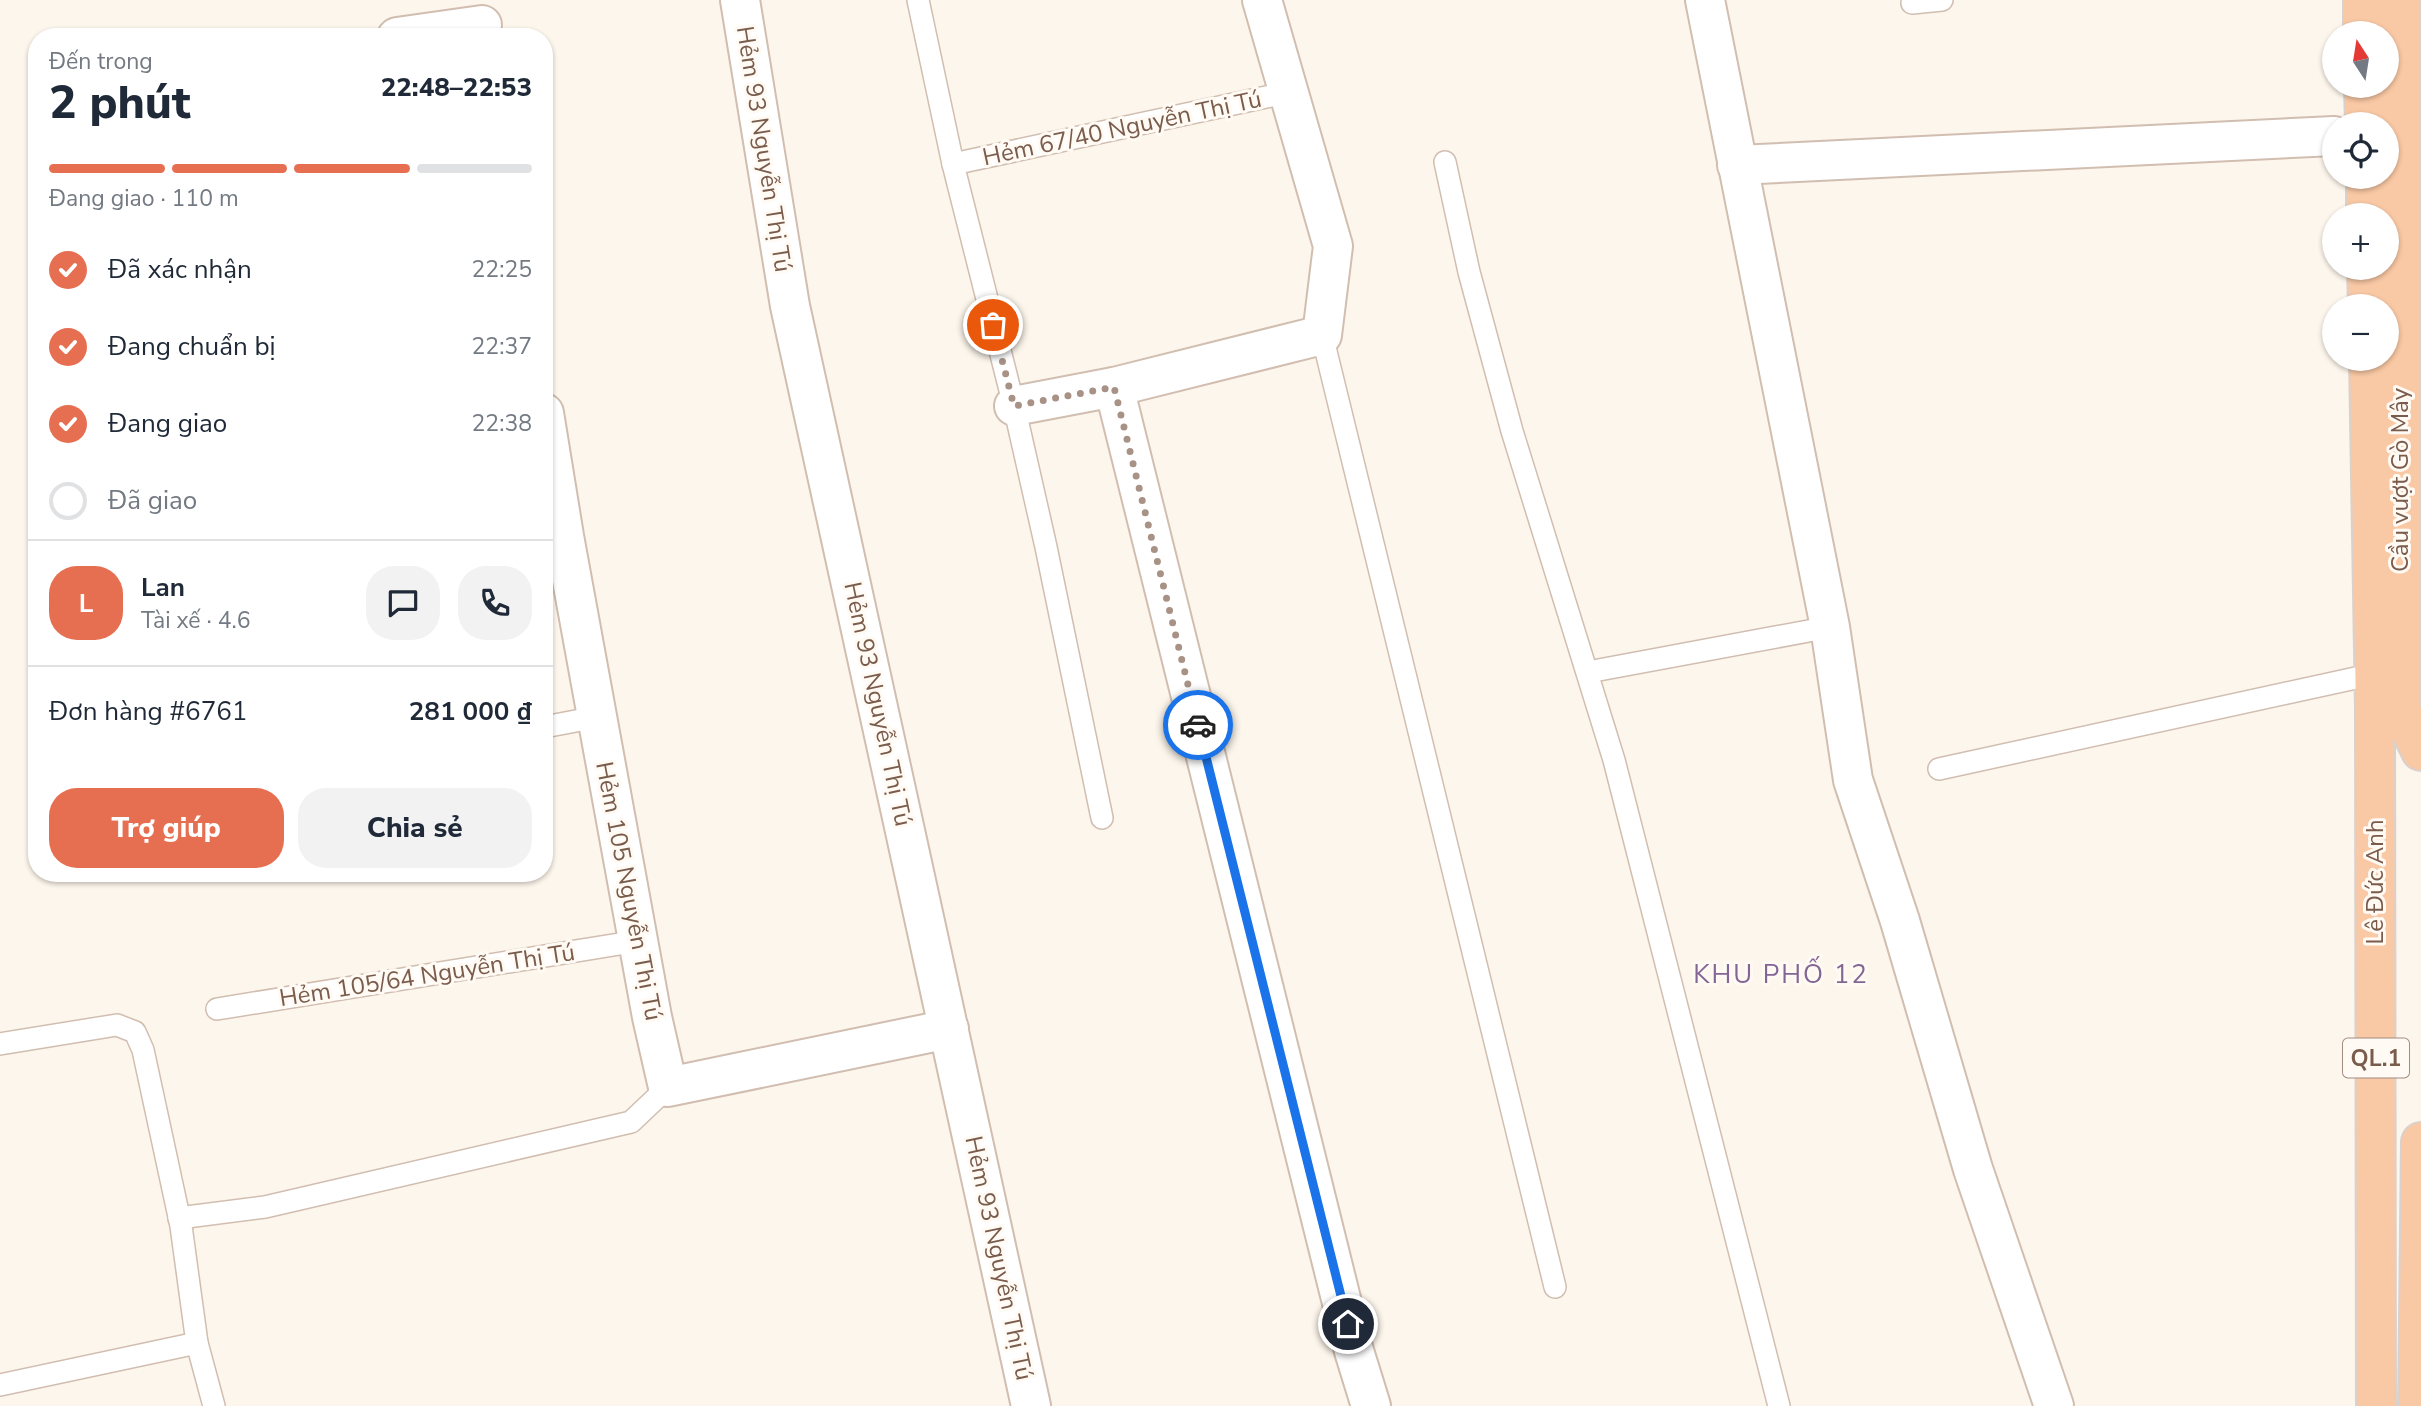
<!DOCTYPE html>
<html lang="vi">
<meta charset="utf-8">
<style>
body{margin:0;font-family:"Nunito Sans",sans-serif;background:#f2f2f3;color:#1f2937;height:100vh;display:flex;flex-direction:column;font-size:26px;white-space:nowrap}
*{box-sizing:border-box;margin:0}
p{font-size:23px;color:#747a83}
.icon{flex:none;width:38px;height:38px;fill:none;stroke:currentColor;stroke-width:2;stroke-linecap:round;stroke-linejoin:round}
.map{position:relative;flex:1;overflow:hidden}
.panel{position:absolute;left:28px;top:28px;width:525px;height:854px;display:flex;flex-direction:column;background:#fff;border-radius:28px;box-shadow:0 2px 5px #0004}
.panel>*{flex:none}
.needle{width:46px;rotate:348deg}
.tools{position:absolute;left:2322px;top:21px;display:grid;gap:14px}
.tools a{display:grid;place-items:center;width:77px;height:77px;border-radius:50%;background:#fff;box-shadow:0 2px 5px #0004;font-size:35px}
.pin{position:absolute;display:grid;place-items:center;width:60px;height:60px;color:#fff;margin:-30px;border:4px solid #fff;border-radius:50%;box-shadow:0 2px 7px #0007}
.courier{position:absolute;display:grid;place-items:center;width:70px;height:70px;margin:-35px;border:5px solid #1a73e8;border-radius:50%;background:#fff;color:#222;box-shadow:0 2px 9px #0007}
.headline em{font-style:normal;font-weight:800}
.headline div{display:flex;flex-direction:column-reverse}
.headline{display:flex;align-items:center;justify-content:space-between;height:119px;padding:0 21px}
h1{font-size:46px;font-weight:800;line-height:52px}
.bar{display:grid;grid-template-columns:repeat(4,1fr);gap:10px 7px;align-content:center;height:84px;padding:0 21px}
.bar i{height:9px;border-radius:5px;background:#e0e1e3}
.bar .on{background:#e76f51}
.bar p{grid-column:span 4}
.line{display:flex;align-items:center;gap:18px;padding:0 21px;border-top:2px solid #e0e1e3}
.line div{flex:1}
.round{display:grid;place-items:center;flex:none;width:74px;height:74px;border-radius:28px;background:#f2f2f3}
ol{padding:0 21px;list-style:none}
li{display:flex;align-items:center;gap:21px;height:77px}
li p{margin-inline-start:auto}
li .icon{padding:7px;border-radius:50%;background:#e76f51;color:#fff;stroke-width:4}
li:last-child{color:#747a83}
li i{width:38px;height:38px;border:4px solid #e0e1e3;border-radius:50%}
.primary-button{display:flex;gap:14px;margin-top:auto;padding:14px 21px}
.primary-button a{flex:1;height:80px;border-radius:28px;background:#e76f51;color:#fff;font-size:28px;font-weight:800;line-height:80px;text-align:center}
.primary-button a+a{background:#f2f2f3;color:#1f2937}
.map>svg:first-child{display:block}
</style>
<div class="map">
<svg width="2421" height="1406" viewBox="0 0 2421 1406">
<rect width="100%" height="100%" fill="#fdf6ec"/>
<g fill="none" stroke-linecap="round" stroke-linejoin="round">
<defs>
<g id="service">
<polyline points="918,0 953,164 1014,406 1046,547 1102,818"/>
<polyline points="1912,3 1942,0"/>
<polyline points="1445,162 1469,272 1512,431 1614,760 1779,1406"/>
<polyline points="953,164 1290,92"/>
<polyline points="1322,335 1555,1287"/>
<polyline points="1588,672 1830,627"/>
<polyline points="544,727 597,717"/>
<polyline points="1939,769 2374,674"/>
<polyline points="217,1009 638,941"/>
<polyline points="0,1044 117,1025 135,1032 143,1050 181,1226 197,1343 214,1406"/>
<polyline points="179,1218 265,1207 631,1122 668,1087"/>
<polyline points="0,1385 197,1343"/>
</g>
<g id="minor">
<polyline points="740,0 790,306 1031,1406"/>
<polyline points="1705,0 1830,627 1853,780 1900,921 1973,1169 2054,1406"/>
<polyline points="397,37 482,25"/>
<polyline points="1737,165 2334,136"/>
<polyline points="1114,387 1354,1351 1371,1406"/>
<polyline points="1014,406 1114,387 1322,335 1333,246 1262,0"/>
<polyline points="544,413 564,536 652,1017 668,1087 949,1029"/>
</g>
<g id="trunk">
<polyline points="2363,0 2363,33"/>
<polyline points="2400,0 2400,708 2421,751"/>
<polyline points="2364,86 2365,124"/>
<polyline points="2366,177 2366,215"/>
<polyline points="2367,268 2368,306"/>
<polyline points="2369,359 2375,709 2376,1406"/>
<polyline points="2418,1406 2421,1142"/>
</g>
</defs>
<use href="#service" stroke="#d1beb0" stroke-width="24"/>
<use href="#minor" stroke="#d1beb0" stroke-width="42"/>
<use href="#trunk" stroke="#dad1cd" stroke-width="42"/>
<use href="#service" stroke="#fff" stroke-width="21"/>
<use href="#minor" stroke="#fff" stroke-width="38"/>
<use href="#trunk" stroke="#f9c8a4" stroke-width="38"/>
</g>
<g fill="none" stroke-linecap="round" stroke-linejoin="round">
<polyline stroke="#a89285" stroke-width="7" stroke-dasharray="0 12.6" points="993,325 1014,406 1114,387 1198,725"/>
<polyline stroke="#1a73e8" stroke-width="9" points="1198,725 1348,1324"/>
</g>
<g text-anchor="middle" stroke-width="6" stroke-linejoin="round" paint-order="stroke">
<rect fill="#fffaf3" stroke="#a28b7f" stroke-width="2" x="2343" y="1038.5" width="66" height="39" rx="5"/>
<g font-size="23" font-weight="bold" fill="#7a5c4d">
<text x="2376" y="1066">QL.1</text>
</g>
<g font-size="24" fill="#7a5c4d" stroke="#fffaf3">
<text transform="translate(1122 128) rotate(-12)" y="8">Hẻm 67/40 Nguyễn Thị Tú</text>
<text transform="translate(764 149) rotate(81)" y="8">Hẻm 93 Nguyễn Thị Tú</text>
<text transform="translate(2400 480) rotate(-90)" y="8">Cầu vượt Gò Mây</text>
<text transform="translate(878 704) rotate(78)" y="8">Hẻm 93 Nguyễn Thị Tú</text>
<text transform="translate(2375 882) rotate(-90)" y="8">Lê Đức Anh</text>
<text transform="translate(629 891) rotate(79)" y="8">Hẻm 105 Nguyễn Thị Tú</text>
<text transform="translate(427 975) rotate(-9)" y="8">Hẻm 105/64 Nguyễn Thị Tú</text>
<text transform="translate(999 1258) rotate(78)" y="8">Hẻm 93 Nguyễn Thị Tú</text>
</g>
<g font-size="26" letter-spacing="2" fill="#846695" stroke="#fffaf3">
<text x="1781" y="983">KHU PHỐ 12</text>
</g>
</g>
</svg>
<div class="tools">
<a><svg class="needle" viewBox="-14 -14 28 28"><path d="M0-13l5 13h-10z" fill="#e53935"/><path d="M0 13l5-13h-10z" fill="#747a83"/></svg></a>
<a><svg class="icon" aria-label="locate" viewBox="0 0 24 24"><circle cx="12" cy="12" r="6"/><path d="M12 2v4M12 18v4M2 12h4M18 12h4"/></svg></a>
<a>+</a>
<a>−</a>
</div>
<div class="pin" style="left:993px;top:325px;background:#ea580c"><svg class="icon" aria-label="bag" viewBox="0 0 24 24"><path d="M5 8h14l-1 12H6zM9 8a3 3 0 0 1 6 0"/></svg></div>
<div class="pin" style="left:1348px;top:1324px;background:#1f2937"><svg class="icon" aria-label="home" viewBox="0 0 24 24"><path d="M3 11l9-7 9 7M6 9v11h12V9"/></svg></div>
<div class="courier" style="left:1198px;top:725px"><svg class="icon" aria-label="car" viewBox="0 0 24 24"><path d="M5 17H2v-5l4-1 3-4h7l3 4 3 1v5h-3M9 17h6M6 11h13"/><circle cx="7" cy="17" r="2"/><circle cx="17" cy="17" r="2"/></svg></div>
<section class="panel">
<div class="headline"><div><h1>2 phút</h1><p>Đến trong</p></div><em>22:48–22:53</em></div>
<div class="bar"><i class="on"></i><i class="on"></i><i class="on"></i><i></i><p>Đang giao · 110 m</p></div>
<ol>
<li><svg class="icon" aria-label="check" viewBox="0 0 24 24"><path d="M5 12l5 5 9-10"/></svg>Đã xác nhận<p>22:25</p></li>
<li><svg class="icon" aria-label="check" viewBox="0 0 24 24"><path d="M5 12l5 5 9-10"/></svg>Đang chuẩn bị<p>22:37</p></li>
<li><svg class="icon" aria-label="check" viewBox="0 0 24 24"><path d="M5 12l5 5 9-10"/></svg>Đang giao<p>22:38</p></li>
<li><i></i>Đã giao</li>
</ol>
<div class="line" style="height:126px"><b class="round" style="background:#e76f51;color:#fff">L</b><div><b>Lan</b><p>Tài xế · 4.6</p></div><a class="round"><svg class="icon" aria-label="chat" viewBox="0 0 24 24"><path d="M4 5h16v11H9l-5 4z"/></svg></a><a class="round"><svg class="icon" aria-label="phone" viewBox="0 0 24 24"><path d="M5 4h4l2 5-3 2q2 4 5 5l2-3 5 2v4C11 20 4 13 5 4z"/></svg></a></div>
<div class="line" style="height:91px"><div>Đơn hàng #6761</div><b>281 000 ₫</b></div>
<div class="primary-button"><a>Trợ giúp</a><a>Chia sẻ</a></div>
</section>
</div>
